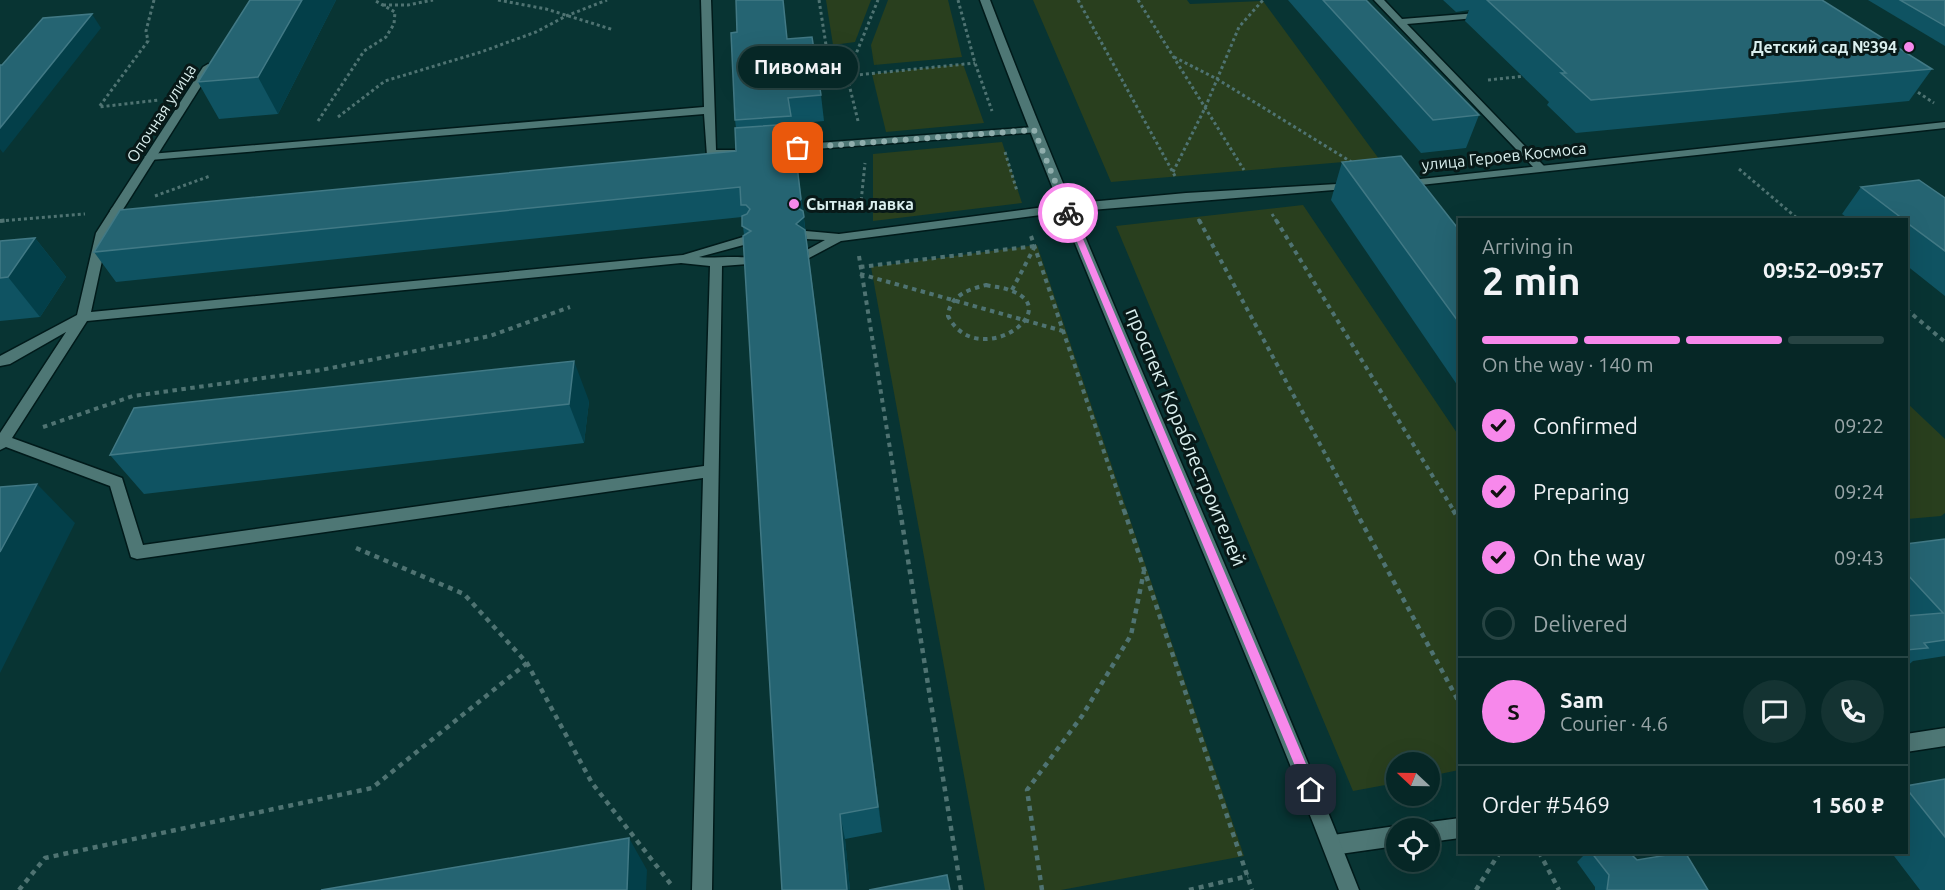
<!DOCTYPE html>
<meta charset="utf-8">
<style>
body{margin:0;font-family:Ubuntu,sans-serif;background:#143332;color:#f1f3f6;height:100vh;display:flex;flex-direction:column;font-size:22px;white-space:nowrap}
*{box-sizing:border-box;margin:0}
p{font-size:20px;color:#98a5a7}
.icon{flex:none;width:33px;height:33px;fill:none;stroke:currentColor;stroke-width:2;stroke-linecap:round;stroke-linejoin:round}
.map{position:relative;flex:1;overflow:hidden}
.details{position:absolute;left:1458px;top:218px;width:450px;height:636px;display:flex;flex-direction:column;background:#062726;border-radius:0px;box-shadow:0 6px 24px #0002,0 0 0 2px #274443}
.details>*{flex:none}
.needle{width:39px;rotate:292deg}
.buttons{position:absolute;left:1386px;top:752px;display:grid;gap:12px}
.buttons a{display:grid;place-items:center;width:54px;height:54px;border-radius:50%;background:#062726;box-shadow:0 6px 24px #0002,0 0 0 2px #274443;font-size:30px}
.pin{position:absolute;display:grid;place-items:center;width:51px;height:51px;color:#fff;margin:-26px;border-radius:12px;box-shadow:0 3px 9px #0006}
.courier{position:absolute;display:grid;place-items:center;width:60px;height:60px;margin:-30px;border:4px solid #f788eb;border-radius:50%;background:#fff;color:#222;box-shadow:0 2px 8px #0007}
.bubble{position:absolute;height:42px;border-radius:21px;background:#062726;box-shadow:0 6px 24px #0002,0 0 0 2px #274443;font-size:20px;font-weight:700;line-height:42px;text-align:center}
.head em{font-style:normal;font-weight:700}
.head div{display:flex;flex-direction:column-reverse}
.head{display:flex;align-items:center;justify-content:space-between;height:102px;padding:0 24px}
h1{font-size:39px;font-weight:700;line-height:45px}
.bar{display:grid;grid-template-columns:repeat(4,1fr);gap:9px 6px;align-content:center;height:72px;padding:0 24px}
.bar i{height:8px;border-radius:4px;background:#274443}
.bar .active{background:#f788eb}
.bar p{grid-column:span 4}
.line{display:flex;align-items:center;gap:15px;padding:0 24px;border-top:2px solid #274443}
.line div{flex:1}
.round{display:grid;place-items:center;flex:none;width:63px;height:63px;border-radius:32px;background:#143332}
ol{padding:0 24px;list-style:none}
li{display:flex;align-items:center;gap:18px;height:66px}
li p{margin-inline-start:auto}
li .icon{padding:6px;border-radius:50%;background:#f788eb;color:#111;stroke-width:4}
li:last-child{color:#98a5a7}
li i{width:33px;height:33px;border:3px solid #274443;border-radius:50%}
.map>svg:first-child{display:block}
</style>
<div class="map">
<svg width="1945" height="890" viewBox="0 0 1945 890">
<rect width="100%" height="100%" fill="#083433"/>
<g fill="#293f1e">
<polygon points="826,0 871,0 855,42 833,45"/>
<polygon points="888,0 948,0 962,57 874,65 871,45"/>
<polygon points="1033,0 1187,0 1190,4 1263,1 1379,159 1111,182"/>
<polygon points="963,64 984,123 886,132 872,74"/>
<polygon points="1002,142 1022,203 873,221 873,154"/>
<polygon points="1303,205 1459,436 1459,770 1430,776 1430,762 1396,762 1396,783 1353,791 1116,226"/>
<polygon points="1037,245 1244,856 1061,890 985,890 871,267"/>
<polygon points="1907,403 1945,439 1945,513 1941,516 1907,519"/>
</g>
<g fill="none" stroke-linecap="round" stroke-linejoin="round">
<defs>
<g id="service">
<polygon points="701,0 711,0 716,150 735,150 735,154 707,156 704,114 150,160 144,157 150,154 704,107"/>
<polygon points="1374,0 1384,0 1402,19 1490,12 1490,16 1487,17 1407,24 1544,166 1544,170 1536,170"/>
<polygon points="1034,127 1038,128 1038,132 776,152 770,149 776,146"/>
<polygon points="1067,204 1073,208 1071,211 841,241 809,258 803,254 805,251 825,240 806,239 800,235 806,231 839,234"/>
<path d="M116,207L122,211L108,233L91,312L683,255L743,237H751L753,240L751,243L699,257C712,259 747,254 754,260L748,264L722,266L712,890H692L703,478L137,559L131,557L110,486L6,447L0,450V433L66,332L10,364L0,366V356L77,315L96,233L112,208ZM681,263L710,266L704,466L143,545L122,478L12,438L87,321Z"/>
<polygon points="1945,728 1945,746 1906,752 1906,734"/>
<polygon points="1460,818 1460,838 1430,842 1430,828 1422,828 1430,822"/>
<polygon points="1396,826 1400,828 1396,828 1396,846 1333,855 1326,852 1323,845 1326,838 1333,835"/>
</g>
<g id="minor">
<polygon points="208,64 213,67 122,211 120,214 112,214 110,211 203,67"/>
<polygon points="1945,122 1945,128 1402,187 1396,184 1402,181"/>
<polygon points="1354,183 1358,184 1358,188 1067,212 1061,208 1067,204 1186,193"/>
</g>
<path id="tertiary" d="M980,0H990C1105,300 1242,591 1359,890H1339C1225,591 1091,300 980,0Z"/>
</defs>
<use href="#service" stroke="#001a1a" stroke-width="3"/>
<use href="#minor" stroke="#001a1a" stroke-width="3"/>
<use href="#tertiary" stroke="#001a1a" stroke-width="3"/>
<g stroke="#4f7372" stroke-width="3" stroke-dasharray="3 3" stroke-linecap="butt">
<polyline points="154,0 146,31 148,41 99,107 159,100"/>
<polyline points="498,0 546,9 614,30"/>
<polyline points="819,0 826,45 847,76 975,63"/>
<polyline points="958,0 975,63 992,111"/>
<polyline points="1078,0 1175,176"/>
<polyline points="1138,0 1244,170"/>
<polyline points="383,5 408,5 433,0"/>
<polyline points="1174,57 1217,79 1353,163"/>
<polyline points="1488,80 1526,76"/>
<polyline points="1913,89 1934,103"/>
<polyline points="338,117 385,81 481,52 536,32 566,16 607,0"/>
<polyline points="318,121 364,51 386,37 394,24 395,12 374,0"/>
<polyline points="858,121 847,76 878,0"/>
<polyline points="1005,152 1017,191"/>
<polyline points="1739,169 1798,219"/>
<polyline points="1173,172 1205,108 1239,27 1263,0"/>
<polyline points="155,196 210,176"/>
<polyline points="860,212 865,163"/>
<polyline points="1272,214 1277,222"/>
<polyline points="1198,219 1200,222"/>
<polyline points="0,221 85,214"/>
</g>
<g stroke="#4f7372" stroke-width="4" stroke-dasharray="4.5 4.5" stroke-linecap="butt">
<polyline points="1199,220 1356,511"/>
<polyline points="1276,220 1454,511"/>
<polyline points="0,221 9,220"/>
<polyline points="1031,236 1124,511"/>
<polyline points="859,256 900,511"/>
<polyline points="860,267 1035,246"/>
<polyline points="860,274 1063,331"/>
<path d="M986,285C994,287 1002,287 1009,290C1069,309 977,373 948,316C949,296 969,289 986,285Z"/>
<polyline points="1012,290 1035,246"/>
<polyline points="1906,309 1945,342"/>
<polyline points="43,427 133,396 321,370 490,336 570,307"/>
</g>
<g stroke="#4f7372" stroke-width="4.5" stroke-dasharray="5 5" stroke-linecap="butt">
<polyline points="900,510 961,890"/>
<polyline points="1124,510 1252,890"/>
<polyline points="1355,510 1460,704"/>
<polyline points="1453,510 1460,521"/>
<polyline points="356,548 464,594 527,663 592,783 673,887"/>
<polyline points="1539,852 1559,890"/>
<polyline points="19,890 45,858 372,788 527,663"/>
<polyline points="1042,890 1027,790 1082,716 1131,635 1144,571"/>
<polyline points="1189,890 1248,876"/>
<polyline points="1476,890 1500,852"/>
</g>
<use href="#service" fill="#4e7775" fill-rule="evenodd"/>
<use href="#minor" fill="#4e7775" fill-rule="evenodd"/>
<use href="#tertiary" fill="#4e7775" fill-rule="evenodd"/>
</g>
<g fill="#0f5362">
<polygon points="250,0 336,0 278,114 219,119 198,82"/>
<polygon points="1288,0 1366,0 1479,115 1466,148 1421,153"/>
<polygon points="1443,0 1822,0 1932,69 1909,101 1576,133 1547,105 1549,102 1465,21 1469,10 1456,12"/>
<polygon points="1868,0 1945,0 1945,46"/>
<polygon points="788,39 821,95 824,121 792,124 882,832 845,839 850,890 782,890 744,235 742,217 116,282 94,252 736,151 736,128 735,120"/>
<polygon points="1342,162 1460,231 1460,389 1331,200"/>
<polygon points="1861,187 1945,198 1945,296 1906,265 1906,219 1849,219 1842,214"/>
<polygon points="35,238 66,277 40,317 0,321 0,241"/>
<polygon points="589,401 584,443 144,494 110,455"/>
<polygon points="1945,539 1945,656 1913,661 1906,667 1906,544"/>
<polygon points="1945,779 1945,890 1920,890 1891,852 1906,852 1906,788"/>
<polygon points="1587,852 1629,852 1637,860 1708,890 1595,890 1595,887 1577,862"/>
</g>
<g fill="#033f49">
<polygon points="302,0 336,0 278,114 258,77"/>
<polygon points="92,14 101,28 3,153 0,149 0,128"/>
<polygon points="792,124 809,260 882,832 794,206"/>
<polygon points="35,238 66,277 40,317 8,277"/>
<polygon points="574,361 589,401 584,443 569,404"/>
<polygon points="37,484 75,523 0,673 0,552"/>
<polygon points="840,814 845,839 850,890 847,890"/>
<polygon points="629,838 647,870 646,890 627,890"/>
</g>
<g fill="#256472" stroke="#417985" stroke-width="1.5">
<polygon points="250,0 302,0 258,77 198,82"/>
<polygon points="736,0 783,0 787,39 812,37 821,95 788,98 791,116 735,120 731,33 737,32"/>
<polygon points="1323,0 1366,0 1479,115 1433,120"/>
<polygon points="1487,0 1822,0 1932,69 1591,100 1561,73 1566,73"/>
<polygon points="1900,0 1945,0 1945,26"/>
<polygon points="92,14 0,128 0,65 2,65 43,18"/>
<polygon points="792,124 801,199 794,206 803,211 804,217 796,224 805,230 878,807 840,814 847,890 782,890 743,236 751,231 742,226 742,216 747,214 750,209 746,205 741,205 740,187 94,252 120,210 736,151 735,128"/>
<polygon points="1401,156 1460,231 1460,324 1342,162"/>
<polygon points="1919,180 1945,198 1945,251 1906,222 1906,219 1903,219 1861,187"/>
<polygon points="35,238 8,277 0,278 0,241"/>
<polygon points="574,361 569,404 110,455 134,408"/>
<polygon points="37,484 0,552 0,487"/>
<polygon points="1945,539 1945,640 1924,643 1928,648 1906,650 1906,616 1943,613 1906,573 1906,544"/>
<polygon points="1945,779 1945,837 1906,788 1906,786"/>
<polygon points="629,838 627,890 321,890"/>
<polygon points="1591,852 1629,852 1637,860 1685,852 1708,890 1607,890 1609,875"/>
<polygon points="947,875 950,890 869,890"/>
</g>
<polygon fill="#f788eb" points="1068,211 1072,213 1317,790 1315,794 1306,794 1305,790 1065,213"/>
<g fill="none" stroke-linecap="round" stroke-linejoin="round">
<polyline stroke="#90aead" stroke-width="6" stroke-dasharray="0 10.8" points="798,148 1034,130 1068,213"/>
</g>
<g fill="#f788eb" stroke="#081918" stroke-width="2">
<circle cx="1909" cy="47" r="6"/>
<circle cx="794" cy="204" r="6"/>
</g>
<g text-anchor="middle" stroke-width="6" stroke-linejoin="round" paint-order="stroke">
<g font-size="16" font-weight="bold" fill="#daefee" stroke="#081918" text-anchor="end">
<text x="1897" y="53">Детский сад №394</text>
<text x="806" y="210" text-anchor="start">Сытная лавка</text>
</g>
<g font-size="16" fill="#daefee" stroke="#081918">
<text transform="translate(161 113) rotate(-57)" y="6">Опочная улица</text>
<text transform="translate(1504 156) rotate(-6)" y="6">улица Героев Космоса</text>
</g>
<g font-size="20" fill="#daefee" stroke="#081918">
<text transform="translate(1186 437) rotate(67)" y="7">проспект Кораблестроителей</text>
</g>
</g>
</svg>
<div class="buttons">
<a><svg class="needle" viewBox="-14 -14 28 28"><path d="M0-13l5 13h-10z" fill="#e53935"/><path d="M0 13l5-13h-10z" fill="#98a5a7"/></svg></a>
<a><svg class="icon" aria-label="locate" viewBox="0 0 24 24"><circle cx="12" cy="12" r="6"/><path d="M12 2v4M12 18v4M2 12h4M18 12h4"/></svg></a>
</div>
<div class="pin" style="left:798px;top:148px;background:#ea580c"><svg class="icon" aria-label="bag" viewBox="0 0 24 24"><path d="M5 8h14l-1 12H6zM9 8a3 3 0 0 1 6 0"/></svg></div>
<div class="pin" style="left:1311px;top:790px;background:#1f2937"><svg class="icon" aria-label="home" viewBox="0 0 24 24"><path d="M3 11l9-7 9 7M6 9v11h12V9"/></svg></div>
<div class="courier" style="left:1068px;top:213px"><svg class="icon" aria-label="bike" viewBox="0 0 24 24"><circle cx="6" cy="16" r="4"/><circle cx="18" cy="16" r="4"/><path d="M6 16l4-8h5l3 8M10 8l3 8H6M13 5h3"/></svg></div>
<div class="bubble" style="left:738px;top:46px;width:120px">Пивоман</div>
<section class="details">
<div class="head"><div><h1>2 min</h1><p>Arriving in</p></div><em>09:52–09:57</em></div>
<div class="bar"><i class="active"></i><i class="active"></i><i class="active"></i><i></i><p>On the way · 140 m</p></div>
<ol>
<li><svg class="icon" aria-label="check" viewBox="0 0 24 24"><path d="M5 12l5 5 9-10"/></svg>Confirmed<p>09:22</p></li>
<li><svg class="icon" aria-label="check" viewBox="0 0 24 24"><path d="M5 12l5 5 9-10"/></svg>Preparing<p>09:24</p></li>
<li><svg class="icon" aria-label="check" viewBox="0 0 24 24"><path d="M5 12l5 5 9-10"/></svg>On the way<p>09:43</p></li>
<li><i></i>Delivered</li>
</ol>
<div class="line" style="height:108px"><b class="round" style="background:#f788eb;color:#111">S</b><div><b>Sam</b><p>Courier · 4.6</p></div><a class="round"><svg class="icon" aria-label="chat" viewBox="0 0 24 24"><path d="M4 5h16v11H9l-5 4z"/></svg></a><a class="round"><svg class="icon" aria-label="phone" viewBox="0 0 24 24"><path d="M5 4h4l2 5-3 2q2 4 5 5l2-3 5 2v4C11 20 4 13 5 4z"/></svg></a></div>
<div class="line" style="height:78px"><div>Order #5469</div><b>1 560 ₽</b></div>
</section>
</div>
